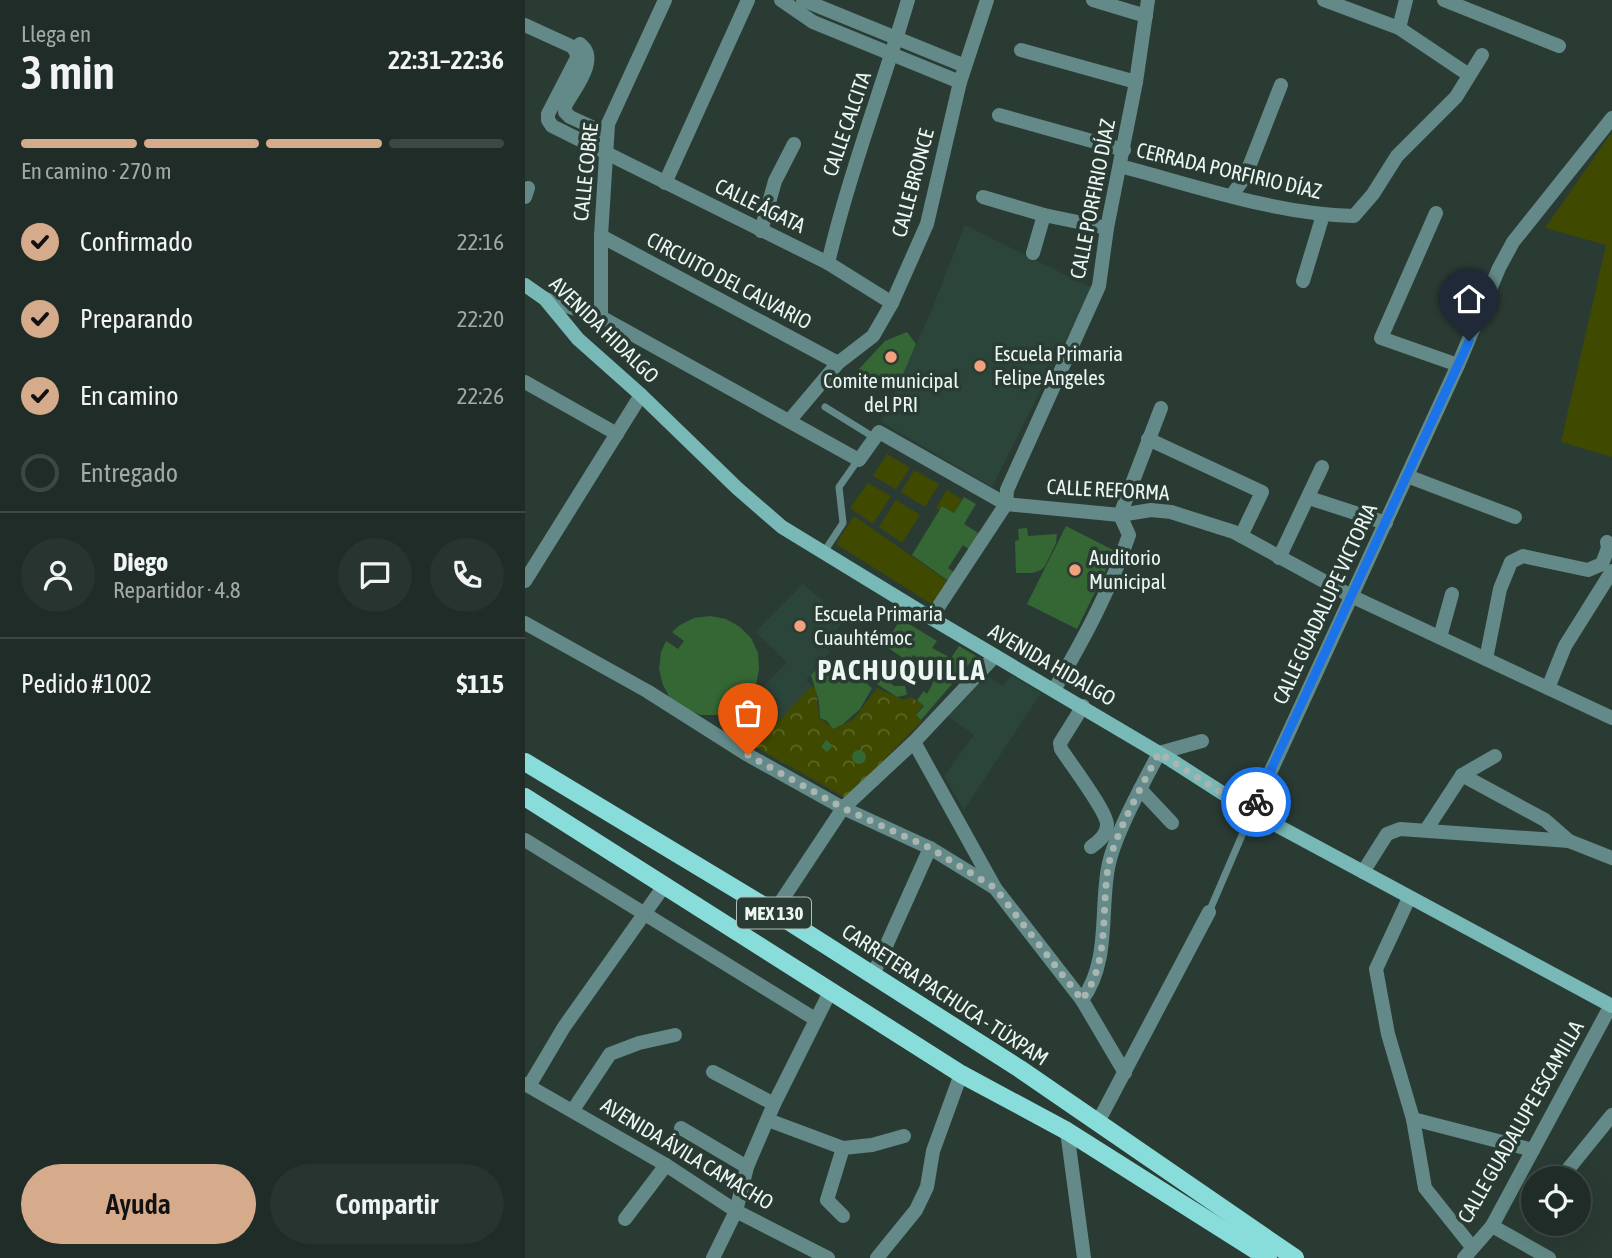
<!DOCTYPE html>
<html lang="es">
<meta charset="utf-8">
<style>
body{margin:0;font-family:"Asap Condensed",sans-serif;background:#28342f;color:#f1f3f6;height:100vh;display:flex;flex-direction:column;font-size:26px;white-space:nowrap}
*{box-sizing:border-box;margin:0}
p{font-size:23px;color:#a2a7a7}
.icon{flex:none;width:38px;height:38px;fill:none;stroke:currentColor;stroke-width:2;stroke-linecap:round;stroke-linejoin:round}
.map{position:relative;flex:1;overflow:hidden}
.panel{display:flex;flex-direction:column;background:#202c27;width:525px}
.panel>*{flex:none}
.controls{position:absolute;left:996px;top:1166px;display:grid;gap:14px}
.controls a{display:grid;place-items:center;width:70px;height:70px;border-radius:50%;background:#202c27;box-shadow:0 7px 28px #0002,0 0 0 2px #3d4844;font-size:35px}
.pin{position:absolute;display:grid;place-items:center;width:60px;height:60px;color:#fff;margin:-72px -30px;border-radius:50% 50% 50% 0;rotate:-45deg;box-shadow:0 0 7px #0007}
.pin .icon{rotate:45deg}
.courier{position:absolute;display:grid;place-items:center;width:70px;height:70px;margin:-35px;border:5px solid #1a73e8;border-radius:50%;background:#fff;color:#222;box-shadow:0 2px 9px #0007}
.headline em{font-style:normal;font-weight:600}
.headline div{display:flex;flex-direction:column-reverse}
.headline{display:flex;align-items:center;justify-content:space-between;height:119px;padding:0 21px}
h1{font-size:46px;font-weight:600;line-height:52px}
.bar{display:grid;grid-template-columns:repeat(4,1fr);gap:10px 7px;align-content:center;height:84px;padding:0 21px}
.bar i{height:9px;border-radius:5px;background:#3d4844}
.bar .selected{background:#d6ab8b}
.bar p{grid-column:span 4}
.line{display:flex;align-items:center;gap:18px;padding:0 21px;border-top:2px solid #3d4844}
.line div{flex:1}
.round{display:grid;place-items:center;flex:none;width:74px;height:74px;border-radius:37px;background:#28342f}
ol{padding:0 21px;list-style:none}
li{display:flex;align-items:center;gap:21px;height:77px}
li p{margin-inline-start:auto}
li .icon{padding:7px;border-radius:50%;background:#d6ab8b;color:#111;stroke-width:4}
li:last-child{color:#a2a7a7}
li i{width:38px;height:38px;border:4px solid #3d4844;border-radius:50%}
.primary-button{display:flex;gap:14px;margin-top:auto;padding:14px 21px}
.primary-button a{flex:1;height:80px;border-radius:42px;background:#d6ab8b;color:#111;font-size:28px;font-weight:600;line-height:80px;text-align:center}
.primary-button a+a{background:#28342f;color:#f1f3f6}
main{display:flex;flex:1;min-height:0}
.map>svg:first-child{display:block}
</style>
<main>
<section class="panel">
<div class="headline"><div><h1>3 min</h1><p>Llega en</p></div><em>22:31–22:36</em></div>
<div class="bar"><i class="selected"></i><i class="selected"></i><i class="selected"></i><i></i><p>En camino · 270 m</p></div>
<ol>
<li><svg class="icon" aria-label="check" viewBox="0 0 24 24"><path d="M5 12l5 5 9-10"/></svg>Confirmado<p>22:16</p></li>
<li><svg class="icon" aria-label="check" viewBox="0 0 24 24"><path d="M5 12l5 5 9-10"/></svg>Preparando<p>22:20</p></li>
<li><svg class="icon" aria-label="check" viewBox="0 0 24 24"><path d="M5 12l5 5 9-10"/></svg>En camino<p>22:26</p></li>
<li><i></i>Entregado</li>
</ol>
<div class="line" style="height:126px"><a class="round"><svg class="icon" aria-label="person" viewBox="0 0 24 24"><circle cx="12" cy="8" r="4"/><path d="M4 21q1-7 8-7t8 7"/></svg></a><div><b>Diego</b><p>Repartidor · 4.8</p></div><a class="round"><svg class="icon" aria-label="chat" viewBox="0 0 24 24"><path d="M4 5h16v11H9l-5 4z"/></svg></a><a class="round"><svg class="icon" aria-label="phone" viewBox="0 0 24 24"><path d="M5 4h4l2 5-3 2q2 4 5 5l2-3 5 2v4C11 20 4 13 5 4z"/></svg></a></div>
<div class="line" style="height:91px"><div>Pedido #1002</div><b>$115</b></div>
<div class="primary-button"><a>Ayuda</a><a>Compartir</a></div>
</section>
<div class="map">
<svg width="1087" height="1258" viewBox="0 0 1087 1258">
<defs>
<pattern id="park-crowns" width="20" height="18" patternUnits="userSpaceOnUse" patternTransform="scale(1.75)"><rect width="20" height="18" fill="#3f4a00"/><path d="M2 6a3 3 0 1 1 6 0M12 15a3 3 0 1 1 6 0" fill="none" stroke="#5b6526"/></pattern>
</defs>
<rect width="100%" height="100%" fill="#2a3b34"/>
<g fill="#2b453b">
<polygon points="440,225 567,288 467,487 356,422 405,314"/>
<polygon points="278,584 320,620 299,645 305,652 281,680 287,686 242,734 212,715 262,662 230,632"/>
<polygon points="460,675 478,686 486,675 516,693 439,810 419,776 449,735 423,716"/>
</g>
<g fill="#3f4a00">
<polygon points="1087,132 1087,457 1036,442 1081,245 1020,228"/>
<polygon points="362,454 385,468 371,489 348,476"/>
<polygon points="389,470 414,484 400,507 376,492"/>
<polygon points="343,483 366,496 348,524 325,508"/>
<polygon points="422,490 437,499 429,513 418,506 415,510 411,508"/>
<polygon points="371,500 395,515 377,543 354,527"/>
<polygon points="329,516 425,583 410,606 311,544"/>
</g>
<polygon fill="url(#park-crowns)" points="287,686 291,690 294,718 309,729 329,719 352,688 378,700 386,697 398,705 390,715 397,721 321,798 199,729 212,715 242,733"/>
<g fill="#356735">
<polygon points="382,332 391,344 372,388 334,369 360,341"/>
<polygon points="439,497 451,504 439,524 455,534 445,550 438,545 423,568 430,573 425,582 387,555 417,506 429,513"/>
<polygon points="541,526 590,551 552,629 502,604"/>
<polygon points="502,528 503,536 532,534 531,543 520,566 516,570 507,573 491,573 490,541 494,540 493,529"/>
<polygon points="185,616 201,619 215,627 226,638 233,653 234,669 231,685 223,699 209,710 193,715 176,715 160,709 146,700 138,685 134,669 136,652 141,641 153,649 159,641 147,632 155,625 169,618"/>
<polygon points="376,619 412,641 407,648 426,658 434,646 451,656 396,720 391,715 399,706 392,700 399,691 402,694 410,679 412,681 418,673 388,655 384,662 359,645"/>
<polygon points="358,659 366,664 361,676 363,681 369,686 380,686 382,694 381,695 372,697 352,684 351,675"/>
<polygon points="300,660 324,671 340,674 343,685 347,688 335,709 318,724 308,729 302,721 295,718 294,702 286,675"/>
<circle cx="377" cy="672" r="8"/>
<polygon points="301,740 308,746 302,752 296,747"/>
<circle cx="334" cy="757" r="7"/>
</g>
<g fill="none" stroke-linecap="round" stroke-linejoin="round">
<g stroke="#638a88" stroke-width="7">
<polyline points="300,407 350,438"/>
<polyline points="299,552 318,523 314,487 333,460"/>
<polyline points="684,912 727,812"/>
</g>
<g stroke="#638a88" stroke-width="14">
<polyline points="256,0 288,22 435,82"/>
<polyline points="278,0 440,66"/>
<polyline points="568,0 621,16"/>
<polyline points="799,0 874,28 944,75"/>
<polyline points="919,0 1034,46"/>
<polyline points="0,25 48,47 53,56 23,114 23,120 27,126 303,263 367,303"/>
<polyline points="874,28 881,0"/>
<path d="M55,44C75,59 49,89 40,106V112L45,117L82,134"/>
<polyline points="496,50 611,82"/>
<polyline points="474,115 599,150"/>
<path d="M595,166C671,186 750,214 829,216L848,194L872,156L931,97L957,55"/>
<polyline points="140,183 223,0"/>
<polyline points="707,195 720,177 756,85"/>
<polyline points="0,197 3,188"/>
<polyline points="458,197 519,215 582,228"/>
<polyline points="911,213 856,338 933,365"/>
<polyline points="236,231 250,181 269,144"/>
<polyline points="76,236 313,363"/>
<polyline points="508,253 519,215"/>
<path d="M303,263C324,174 357,88 383,0"/>
<polyline points="778,281 798,215"/>
<polyline points="20,299 76,317 334,460 354,432 481,504 595,515 626,510 646,512 709,532 826,596 1087,718"/>
<polyline points="76,317 76,236 83,124 140,0"/>
<polyline points="0,382 92,434"/>
<polyline points="264,421 313,363 348,336 367,303 402,224 435,82 462,0"/>
<polyline points="623,439 737,492 716,536"/>
<polyline points="882,476 990,517"/>
<polyline points="784,498 861,523"/>
<polyline points="754,558 797,467"/>
<polyline points="0,581 116,395"/>
<polyline points="406,618 481,504 482,490 574,286 582,228 611,82 623,0"/>
<polyline points="0,623 122,691 223,755 318,808 405,848 470,888"/>
<polyline points="915,637 927,594"/>
<polyline points="961,659 975,589 986,562 998,556 1063,570 1077,564 1083,548 1082,542"/>
<polyline points="1023,688 1040,646 1087,571"/>
<path d="M529,690C558,640 585,591 604,535L595,515L636,408"/>
<path d="M558,706L535,743L536,749C545,763 583,813 582,825C582,835 573,842 566,847"/>
<polyline points="389,742 470,888 557,1000 600,1073"/>
<polyline points="937,775 1020,820 1044,841 1087,858"/>
<polyline points="615,789 647,823"/>
<polyline points="727,812 933,365 974,268 988,242 1087,118"/>
<polyline points="901,830 937,775 970,756"/>
<polyline points="0,840 290,1019"/>
<polyline points="838,872 862,834 875,829 1044,841"/>
<polyline points="884,898 851,969 863,1034 888,1119 900,1188 947,1247"/>
<polyline points="249,912 318,808 389,742 470,656"/>
<polyline points="348,975 405,848"/>
<path d="M557,1000C585,962 575,912 583,868C589,835 618,784 634,753L677,741"/>
<polyline points="188,1072 249,1104"/>
<polyline points="0,1084 141,1165 211,1211 303,1258"/>
<polyline points="4,1086 39,1027 139,886"/>
<polyline points="48,1110 85,1054 114,1043 150,1035"/>
<polyline points="888,1119 1008,1150"/>
<polyline points="243,1120 318,1148 347,1145 379,1136"/>
<polyline points="573,1122 684,912"/>
<polyline points="156,1128 222,1167"/>
<polyline points="542,1131 559,1258"/>
<polyline points="1036,1178 1087,1115"/>
<polyline points="318,1216 302,1200 318,1148"/>
<polyline points="100,1219 141,1165"/>
<polyline points="967,1226 1024,1258"/>
<polyline points="188,1258 211,1211 222,1167 249,1104 306,990"/>
<polyline points="352,1258 391,1210 402,1187 408,1151 436,1074"/>
<polyline points="939,1258 967,1226 1086,1005"/>
</g>
<polyline stroke="#78b8b6" stroke-width="14" points="0,285 20,299 53,339 116,395 212,488 257,527 406,618 646,760 727,812 1087,1006"/>
<g stroke="#88dcda" stroke-width="18">
<polyline points="0,762 249,912 495,1069 770,1258"/>
<polyline points="0,797 436,1074 542,1131 743,1258"/>
</g>
</g>
<g fill="none" stroke-linecap="round" stroke-linejoin="round">
<path stroke="#a8b5b0" stroke-width="7" stroke-dasharray="0 12.6" d="M223,755L318,808L405,848L470,888L557,1000C585,962 576,912 583,868C589,835 618,784 634,753L727,812L731,802"/>
<polyline stroke="#1a73e8" stroke-width="9" points="731,802 944,341"/>
</g>
<g fill="#f1a17d" stroke="#2a3b34" stroke-width="2.5">
<circle cx="366" cy="357" r="7"/>
<circle cx="455" cy="366" r="7"/>
<circle cx="550" cy="570" r="7"/>
<circle cx="275" cy="626" r="7"/>
</g>
<g text-anchor="middle" stroke-width="7" stroke-linejoin="round" paint-order="stroke">
<rect fill="#2a3b34" stroke="#b2beb9" stroke-width="2" x="212" y="897.5" width="74" height="31" rx="5"/>
<g font-size="19" font-weight="bold" fill="#ecf6f2">
<text x="249" y="920">MEX 130</text>
</g>
<g font-size="21" fill="#ecf6f2" stroke="#2a3b34">
<text transform="translate(322 124) rotate(-71)" y="7">CALLE CALCITA</text>
<text transform="translate(704 171) rotate(13)" y="7">CERRADA PORFIRIO DÍAZ</text>
<text transform="translate(61 172) rotate(-84)" y="7">CALLE COBRE</text>
<text transform="translate(388 183) rotate(-75)" y="7">CALLE BRONCE</text>
<text transform="translate(568 199) rotate(-79)" y="7">CALLE PORFIRIO DÍAZ</text>
<text transform="translate(235 206) rotate(26)" y="7">CALLE ÁGATA</text>
<text transform="translate(204 281) rotate(28)" y="7">CIRCUITO DEL CALVARIO</text>
<text transform="translate(79 330) rotate(44)" y="7">AVENIDA HIDALGO</text>
<text transform="translate(583 490) rotate(3)" y="7">CALLE REFORMA</text>
<text transform="translate(800 604) rotate(-65)" y="7">CALLE GUADALUPE VICTORIA</text>
<text transform="translate(527 665) rotate(30)" y="7">AVENIDA HIDALGO</text>
<text transform="translate(420 995) rotate(33)" y="7">CARRETERA PACHUCA - TÚXPAM</text>
<text transform="translate(996 1122) rotate(-60)" y="7">CALLE GUADALUPE ESCAMILLA</text>
<text transform="translate(162 1154) rotate(31)" y="7">AVENIDA ÁVILA CAMACHO</text>
</g>
<g font-size="21" fill="#ecf6f2" stroke="#2a3b34" text-anchor="start">
<text x="469" y="361">Escuela Primaria<tspan x="469" dy="24">Felipe Angeles</tspan></text>
<text x="366" y="388" text-anchor="middle">Comite municipal<tspan x="366" dy="24">del PRI</tspan></text>
<text x="564" y="565">Auditorio<tspan x="564" dy="24">Municipal</tspan></text>
<text x="289" y="621">Escuela Primaria<tspan x="289" dy="24">Cuauhtémoc</tspan></text>
</g>
<g font-size="28" font-weight="bold" letter-spacing="2" fill="#ecf6f2" stroke="#2a3b34">
<text x="377" y="680">PACHUQUILLA</text>
</g>
</g>
</svg>
<div class="controls">
<a><svg class="icon" aria-label="locate" viewBox="0 0 24 24"><circle cx="12" cy="12" r="6"/><path d="M12 2v4M12 18v4M2 12h4M18 12h4"/></svg></a>
</div>
<div class="pin" style="left:223px;top:755px;background:#ea580c"><svg class="icon" aria-label="bag" viewBox="0 0 24 24"><path d="M5 8h14l-1 12H6zM9 8a3 3 0 0 1 6 0"/></svg></div>
<div class="pin" style="left:944px;top:341px;background:#1f2937"><svg class="icon" aria-label="home" viewBox="0 0 24 24"><path d="M3 11l9-7 9 7M6 9v11h12V9"/></svg></div>
<div class="courier" style="left:731px;top:802px"><svg class="icon" aria-label="bike" viewBox="0 0 24 24"><circle cx="6" cy="16" r="4"/><circle cx="18" cy="16" r="4"/><path d="M6 16l4-8h5l3 8M10 8l3 8H6M13 5h3"/></svg></div>
</div>
</main>
